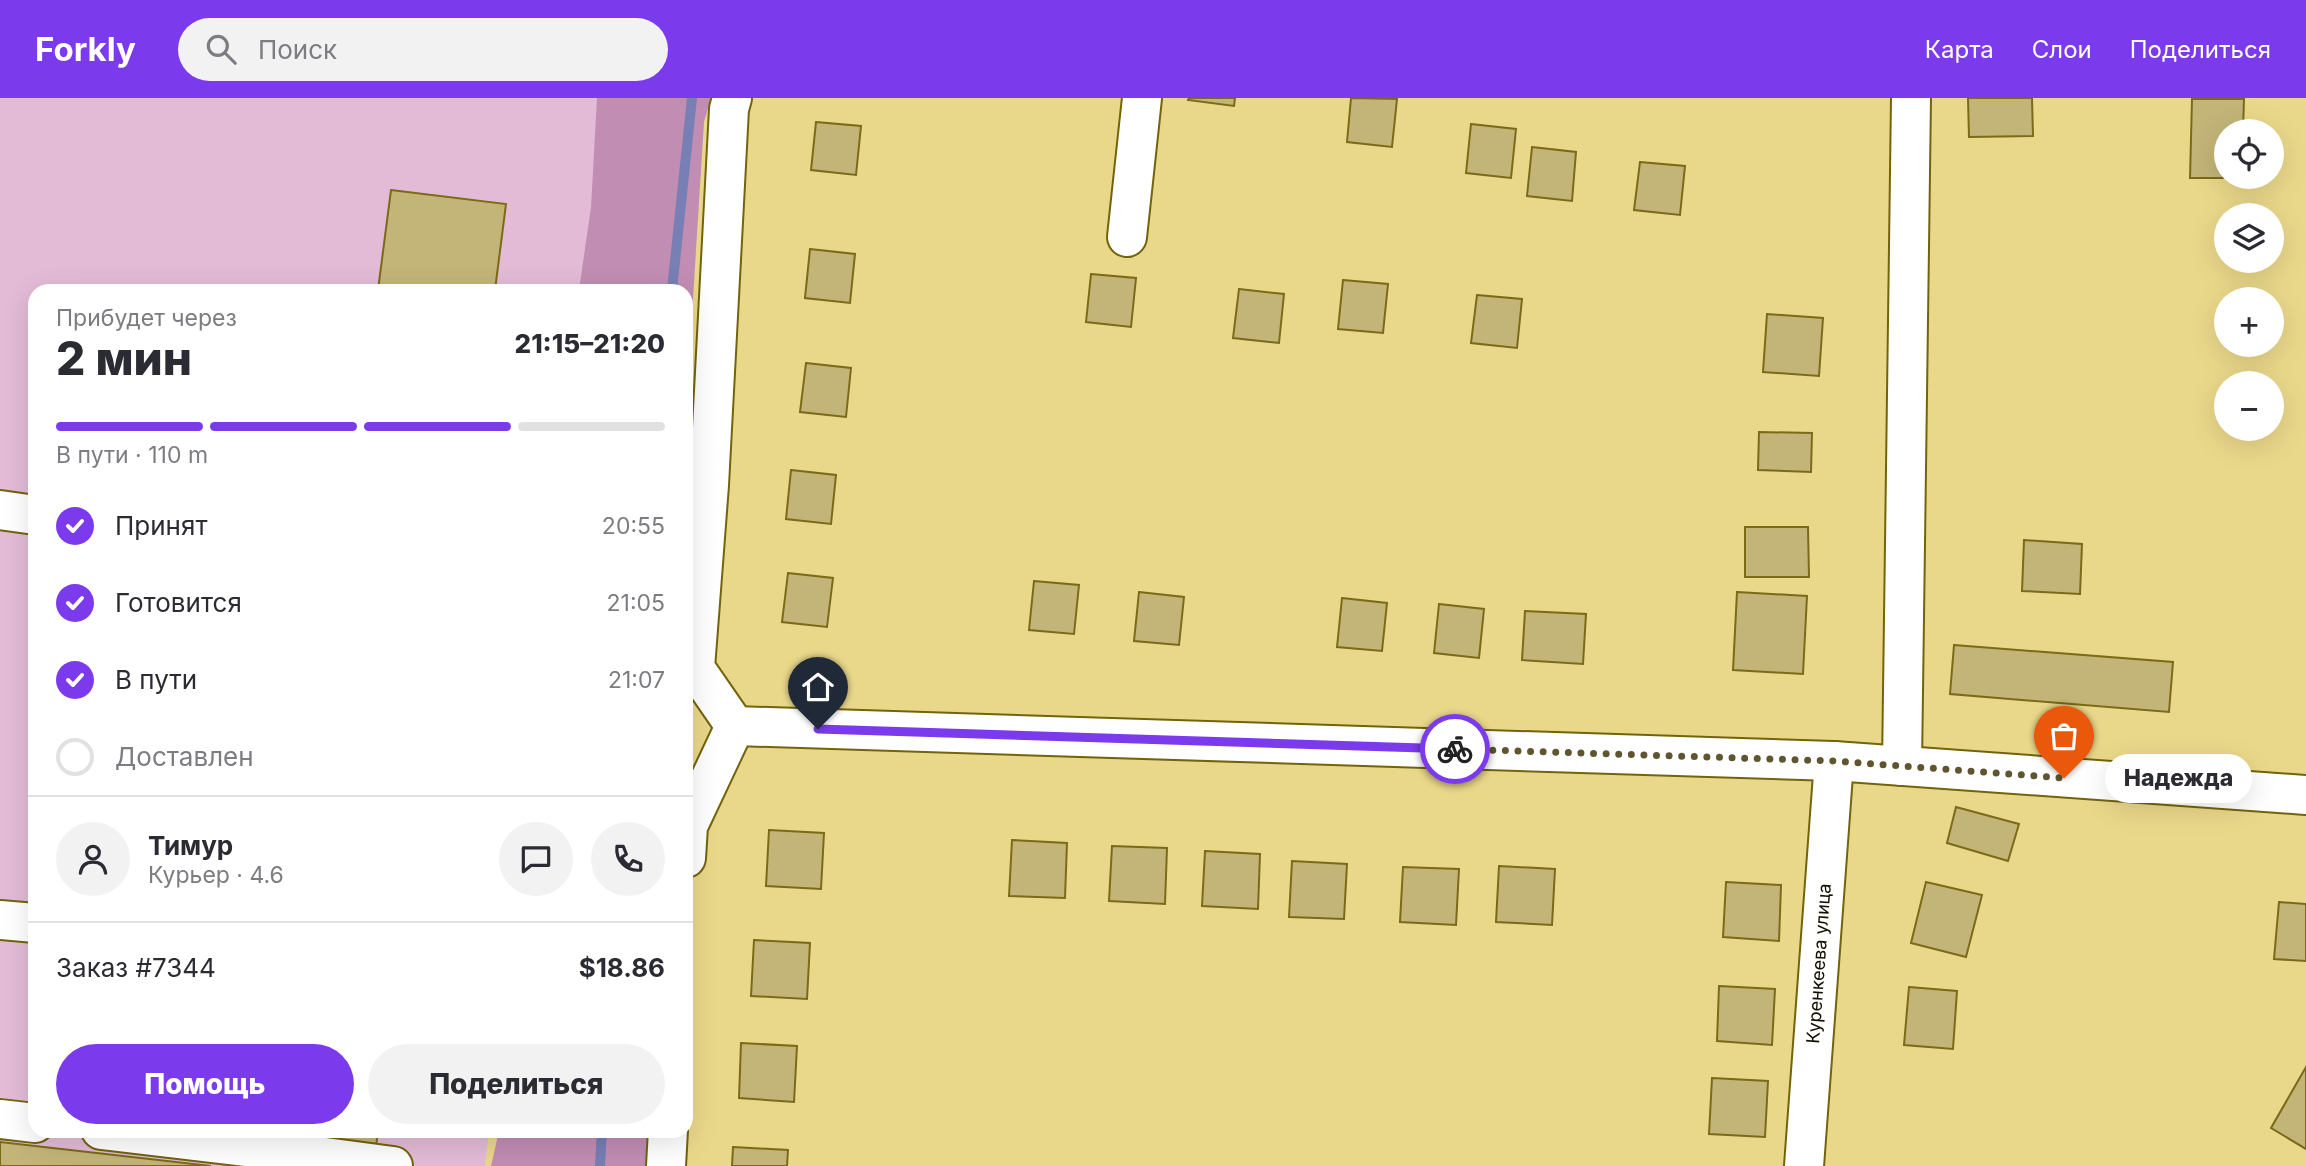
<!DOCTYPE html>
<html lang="ru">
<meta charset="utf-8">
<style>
body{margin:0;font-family:Inter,sans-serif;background:#f2f2f3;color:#2b2b33;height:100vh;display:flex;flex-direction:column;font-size:26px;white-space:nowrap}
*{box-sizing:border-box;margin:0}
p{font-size:23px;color:#7c7c81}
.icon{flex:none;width:38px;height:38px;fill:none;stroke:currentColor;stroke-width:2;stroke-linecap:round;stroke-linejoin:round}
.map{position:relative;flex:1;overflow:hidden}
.details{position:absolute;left:28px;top:186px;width:665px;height:854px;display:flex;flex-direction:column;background:#fff;border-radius:21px;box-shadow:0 7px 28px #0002}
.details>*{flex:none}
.tools{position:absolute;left:2214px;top:21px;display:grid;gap:14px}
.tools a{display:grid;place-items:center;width:70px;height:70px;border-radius:50%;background:#fff;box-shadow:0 7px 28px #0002;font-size:35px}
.pin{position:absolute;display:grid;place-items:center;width:60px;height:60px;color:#fff;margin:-72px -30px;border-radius:50% 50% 50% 0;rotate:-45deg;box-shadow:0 0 7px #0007}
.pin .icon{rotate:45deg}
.courier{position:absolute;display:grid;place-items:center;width:70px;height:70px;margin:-35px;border:5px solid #7c3aed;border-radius:50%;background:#fff;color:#222;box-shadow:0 2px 9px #0007}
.bubble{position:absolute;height:49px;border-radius:24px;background:#fff;box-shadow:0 7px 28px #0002;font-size:23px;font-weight:800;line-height:49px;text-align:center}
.summary em{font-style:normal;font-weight:800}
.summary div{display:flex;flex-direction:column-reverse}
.summary{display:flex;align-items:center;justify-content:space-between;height:119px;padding:0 28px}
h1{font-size:46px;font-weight:800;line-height:52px}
.bar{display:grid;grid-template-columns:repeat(4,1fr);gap:10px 7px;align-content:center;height:84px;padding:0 28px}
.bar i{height:9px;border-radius:5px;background:#e1e1e2}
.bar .on{background:#7c3aed}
.bar p{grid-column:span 4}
.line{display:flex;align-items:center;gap:18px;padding:0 28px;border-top:2px solid #e1e1e2}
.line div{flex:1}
.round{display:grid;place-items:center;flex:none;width:74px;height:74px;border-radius:37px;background:#f2f2f3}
ol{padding:0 28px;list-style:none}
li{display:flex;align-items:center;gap:21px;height:77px}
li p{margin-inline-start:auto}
li .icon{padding:7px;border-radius:50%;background:#7c3aed;color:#fff;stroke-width:4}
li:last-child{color:#7c7c81}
li i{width:38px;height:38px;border:4px solid #e1e1e2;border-radius:50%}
.primary-button{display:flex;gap:14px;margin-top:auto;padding:14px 28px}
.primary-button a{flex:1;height:80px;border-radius:42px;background:#7c3aed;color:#fff;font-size:28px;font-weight:800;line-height:80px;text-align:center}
.primary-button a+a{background:#f2f2f3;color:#2b2b33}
header{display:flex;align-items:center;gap:42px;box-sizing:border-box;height:98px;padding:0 35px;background:#7c3aed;color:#fff}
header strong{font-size:33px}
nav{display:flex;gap:38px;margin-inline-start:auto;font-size:24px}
.search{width:490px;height:63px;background:#f2f2f3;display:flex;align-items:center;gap:18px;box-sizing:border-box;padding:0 24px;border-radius:38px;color:#7c7c81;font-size:26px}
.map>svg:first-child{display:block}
</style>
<header>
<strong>Forkly</strong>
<div class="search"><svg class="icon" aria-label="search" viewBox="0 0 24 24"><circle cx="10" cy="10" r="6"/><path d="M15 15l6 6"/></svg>Поиск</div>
<nav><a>Карта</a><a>Слои</a><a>Поделиться</a></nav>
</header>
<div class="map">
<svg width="2306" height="1068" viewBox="0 0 2306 1068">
<rect width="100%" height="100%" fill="#ead88a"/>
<polygon fill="#e3bbd7" points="0,0 613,0 590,192 35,192 35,1032 489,1033 485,1068 0,1068"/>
<g fill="#c28db3">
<polygon points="597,0 711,0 704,24 686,313 686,192 579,192 591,109"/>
<polygon points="499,1033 652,1033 647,1068 491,1068"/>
</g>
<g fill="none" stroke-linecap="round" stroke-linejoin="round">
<g stroke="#777fb4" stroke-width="10">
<polyline points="672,192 692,0"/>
<polyline points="600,1068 602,1032"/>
</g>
</g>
<g fill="#c3b578" stroke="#7b6a17" stroke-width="2">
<polygon points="1189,0 1235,0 1234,8 1188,2"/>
<polygon points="1351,0 1397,1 1392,49 1347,44"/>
<polygon points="1968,0 2032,0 2033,38 1969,39"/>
<polygon points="2192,1 2244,1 2243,33 2226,33 2226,79 2242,80 2190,80"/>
<polygon points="816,24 861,28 856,77 811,72"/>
<polygon points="1471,26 1516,31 1511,80 1466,75"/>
<polygon points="1532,49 1576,54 1572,103 1527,98"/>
<polygon points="1640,64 1685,68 1680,117 1634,112"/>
<polygon points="391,92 506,106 495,192 378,192"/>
<polygon points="810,151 855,156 850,205 805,200"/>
<polygon points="1091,176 1136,180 1131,229 1086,224"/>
<polygon points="1343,182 1388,186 1383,235 1338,231"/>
<polygon points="1239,191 1284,196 1279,245 1233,240"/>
<polygon points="1477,197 1522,201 1517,250 1471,245"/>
<polygon points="1767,216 1823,220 1819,278 1763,274"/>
<polygon points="806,265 851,270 846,319 800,314"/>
<polygon points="1759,334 1812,335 1811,374 1758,372"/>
<polygon points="791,372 836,377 831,426 786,421"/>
<polygon points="1745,429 1808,429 1809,479 1745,479"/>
<polygon points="2024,442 2082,446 2080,496 2022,493"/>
<polygon points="788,475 833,480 827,529 782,524"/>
<polygon points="1034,483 1079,487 1074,536 1029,532"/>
<polygon points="1139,494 1184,499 1179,547 1134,543"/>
<polygon points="1737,494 1807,498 1803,576 1733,572"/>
<polygon points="1342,500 1387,505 1382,553 1337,549"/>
<polygon points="1439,506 1484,511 1479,560 1434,555"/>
<polygon points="1525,513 1586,516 1583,566 1522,562"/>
<polygon points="1954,547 2173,564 2169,614 1950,596"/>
<polygon points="1956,709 2019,726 2008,763 1947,745"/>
<polygon points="769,732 824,735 821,791 766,788"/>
<polygon points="1012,742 1067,745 1065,800 1009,798"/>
<polygon points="1112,748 1167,750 1165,806 1109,803"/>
<polygon points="1205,753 1260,756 1258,811 1202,808"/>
<polygon points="1292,763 1347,766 1344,821 1289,819"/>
<polygon points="1499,768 1555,771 1552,827 1496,824"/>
<polygon points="1403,769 1459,771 1456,827 1400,824"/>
<polygon points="1726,784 1781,787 1779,843 1723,839"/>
<polygon points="1926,784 1982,797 1966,859 1911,845"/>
<polygon points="2279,804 2306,806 2306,863 2274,861"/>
<polygon points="754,842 810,845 807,901 751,898"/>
<polygon points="1719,888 1775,891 1772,947 1717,943"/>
<polygon points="1909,889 1957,893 1953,951 1904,947"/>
<polygon points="741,945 797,948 794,1004 739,1000"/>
<polygon points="2306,969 2306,1051 2271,1030"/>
<polygon points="1712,980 1768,983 1765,1039 1709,1036"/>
<polygon points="308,1032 378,1032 376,1049 307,1041"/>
<polygon points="0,1044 211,1068 0,1068"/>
<polygon points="733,1049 788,1052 787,1068 732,1068"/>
</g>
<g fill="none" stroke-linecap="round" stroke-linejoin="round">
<defs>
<g id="minor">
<polyline points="732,0 729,11 709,387 695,570 735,628"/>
<polyline points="1127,139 1142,0"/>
<polyline points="0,412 35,417"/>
<polyline points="735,628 1834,663 2306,697"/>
<polyline points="1902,668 1911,0"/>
<polyline points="686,760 688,728 735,628"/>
<polyline points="0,822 35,825"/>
<polyline points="0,1021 35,1025"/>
<polyline points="101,1032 280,1053"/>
<polyline points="282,1032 280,1053 393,1068"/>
<polyline points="666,1068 668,1032"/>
<path id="s1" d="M1804,1068L1834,663"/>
</g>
</defs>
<use href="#minor" stroke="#73630a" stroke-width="42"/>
<use href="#minor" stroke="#fff" stroke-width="38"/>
</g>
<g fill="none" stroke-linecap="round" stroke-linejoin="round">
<polyline stroke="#5f5530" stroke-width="7" stroke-dasharray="0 12.6" points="1455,651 1834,663 2064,680"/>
<polyline stroke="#7c3aed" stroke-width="9" points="818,631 1455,651"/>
</g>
<g text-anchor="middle" stroke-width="6" stroke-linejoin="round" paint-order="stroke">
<g font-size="18" fill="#140f00" stroke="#ead88a">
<text dy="6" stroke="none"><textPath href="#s1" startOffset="203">Куренкеева улица</textPath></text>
</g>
</g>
</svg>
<div class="tools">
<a><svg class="icon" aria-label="locate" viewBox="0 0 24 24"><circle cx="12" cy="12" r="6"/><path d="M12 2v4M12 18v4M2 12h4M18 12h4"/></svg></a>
<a><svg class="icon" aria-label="layers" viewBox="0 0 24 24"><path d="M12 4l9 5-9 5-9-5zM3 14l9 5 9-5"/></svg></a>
<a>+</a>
<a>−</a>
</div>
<div class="pin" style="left:2064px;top:680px;background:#ea580c"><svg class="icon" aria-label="bag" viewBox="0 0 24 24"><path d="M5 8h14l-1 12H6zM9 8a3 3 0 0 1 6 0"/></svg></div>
<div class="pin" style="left:818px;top:631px;background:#1f2937"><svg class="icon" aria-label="home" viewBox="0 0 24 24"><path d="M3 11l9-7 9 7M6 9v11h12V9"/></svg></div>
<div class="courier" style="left:1455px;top:651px"><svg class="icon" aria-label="bike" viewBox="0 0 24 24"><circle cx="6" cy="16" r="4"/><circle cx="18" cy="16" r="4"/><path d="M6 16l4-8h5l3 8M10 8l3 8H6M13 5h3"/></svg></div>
<div class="bubble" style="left:2105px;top:656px;width:147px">Надежда</div>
<section class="details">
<div class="summary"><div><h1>2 мин</h1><p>Прибудет через</p></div><em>21:15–21:20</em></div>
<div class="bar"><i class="on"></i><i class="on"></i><i class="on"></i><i></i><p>В пути · 110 m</p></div>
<ol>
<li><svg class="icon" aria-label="check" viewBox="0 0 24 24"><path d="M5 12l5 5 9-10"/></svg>Принят<p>20:55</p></li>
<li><svg class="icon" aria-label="check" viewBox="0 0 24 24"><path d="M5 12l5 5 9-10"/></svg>Готовится<p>21:05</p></li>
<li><svg class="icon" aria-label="check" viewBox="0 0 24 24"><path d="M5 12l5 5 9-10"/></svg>В пути<p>21:07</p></li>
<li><i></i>Доставлен</li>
</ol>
<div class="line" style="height:126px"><a class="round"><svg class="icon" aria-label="person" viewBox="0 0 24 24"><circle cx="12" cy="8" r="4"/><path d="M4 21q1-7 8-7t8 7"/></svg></a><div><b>Тимур</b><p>Курьер · 4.6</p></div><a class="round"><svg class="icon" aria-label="chat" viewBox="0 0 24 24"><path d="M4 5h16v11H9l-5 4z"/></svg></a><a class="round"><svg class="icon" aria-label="phone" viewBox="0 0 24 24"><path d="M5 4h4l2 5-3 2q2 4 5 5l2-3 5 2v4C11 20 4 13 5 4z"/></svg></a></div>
<div class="line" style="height:91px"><div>Заказ #7344</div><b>$18.86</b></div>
<div class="primary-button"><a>Помощь</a><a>Поделиться</a></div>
</section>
</div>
